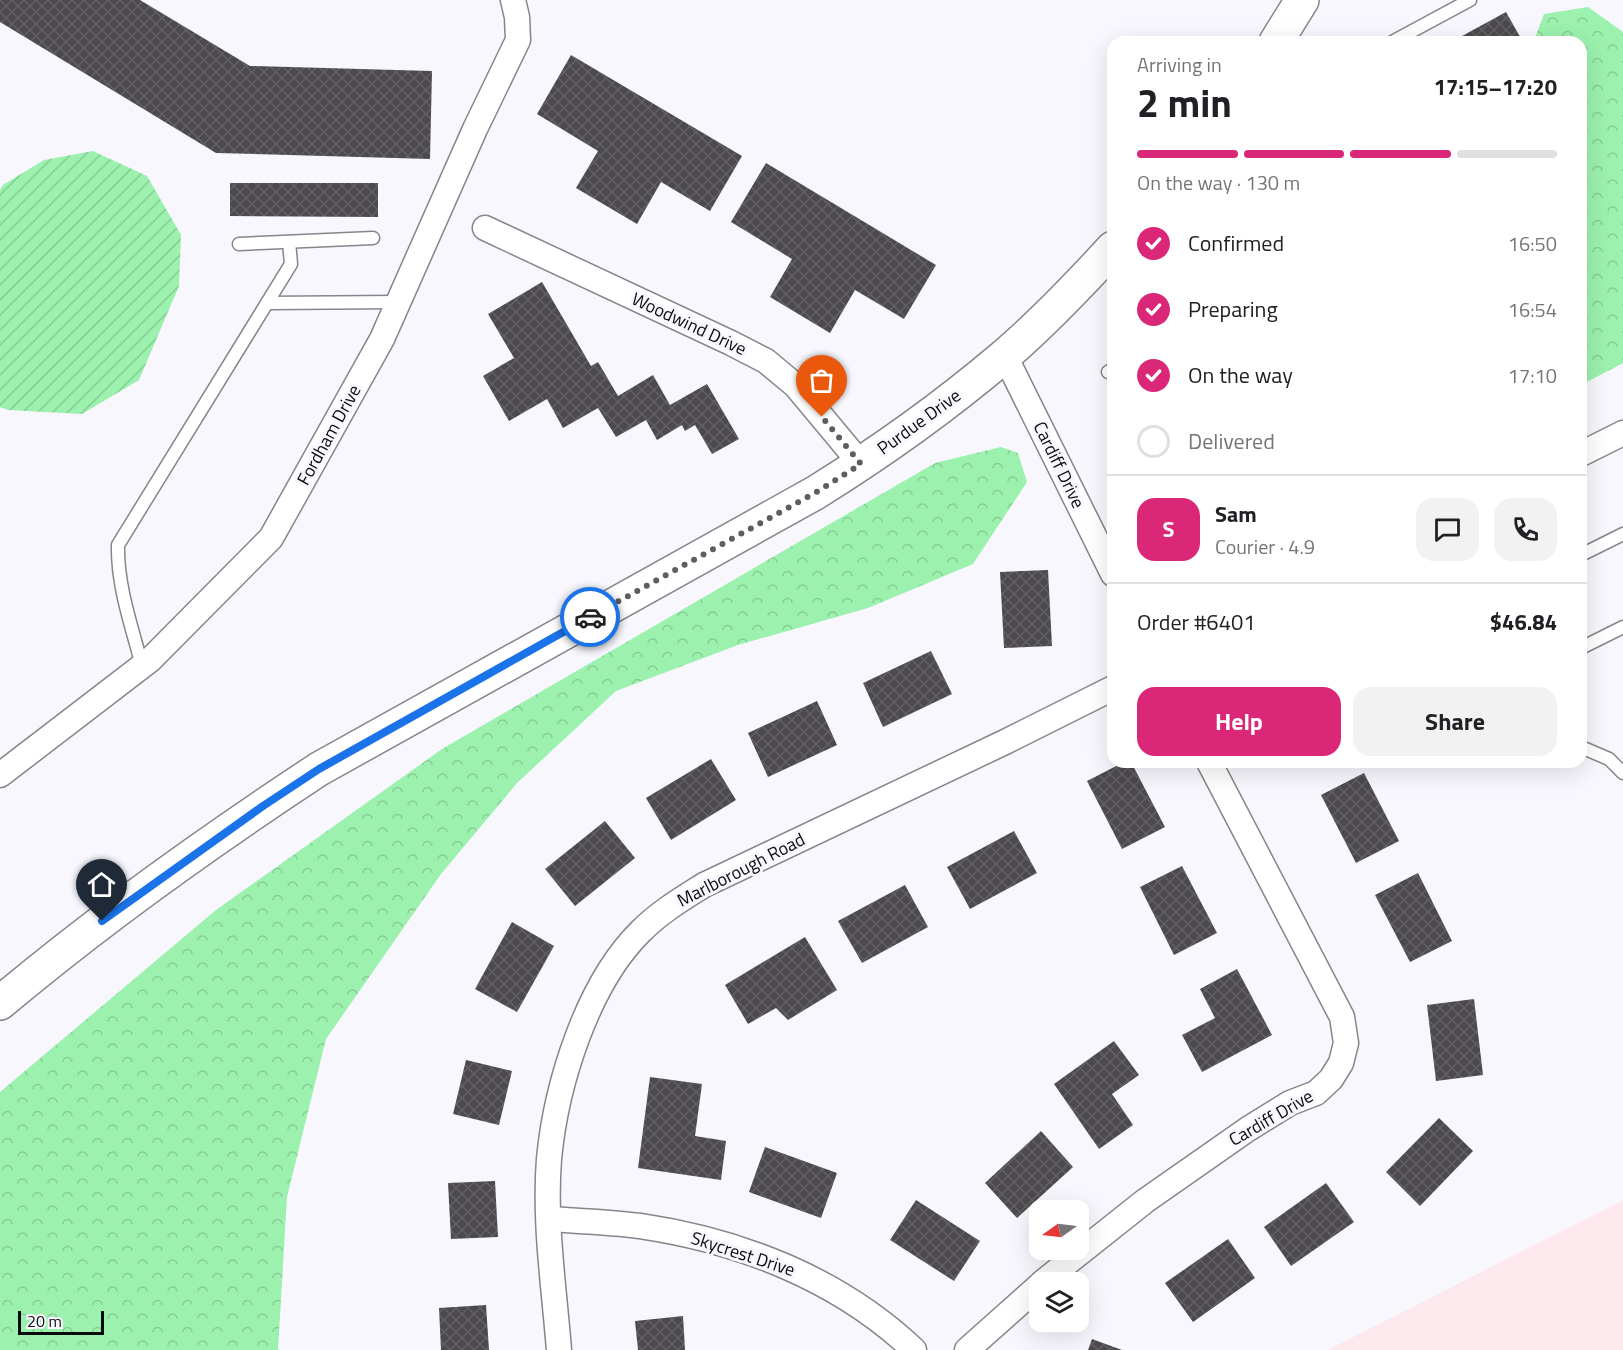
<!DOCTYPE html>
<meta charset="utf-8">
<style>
body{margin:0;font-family:"Titillium Web",sans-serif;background:#f2f2f2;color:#202124;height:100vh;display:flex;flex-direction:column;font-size:22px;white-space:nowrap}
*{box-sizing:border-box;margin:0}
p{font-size:20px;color:#757577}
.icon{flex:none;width:33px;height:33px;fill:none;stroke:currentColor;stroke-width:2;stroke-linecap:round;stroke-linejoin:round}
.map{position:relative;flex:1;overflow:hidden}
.sheet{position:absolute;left:1107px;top:36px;width:480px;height:732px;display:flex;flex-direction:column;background:#fff;border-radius:18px;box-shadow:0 6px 24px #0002}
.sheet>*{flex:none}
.needle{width:39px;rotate:256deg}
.fabs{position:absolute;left:1029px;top:1200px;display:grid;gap:12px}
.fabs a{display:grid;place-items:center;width:60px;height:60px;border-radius:12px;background:#fff;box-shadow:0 6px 24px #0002;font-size:30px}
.scale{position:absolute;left:18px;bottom:15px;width:86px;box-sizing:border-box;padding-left:6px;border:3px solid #0b0b0d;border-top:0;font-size:16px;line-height:21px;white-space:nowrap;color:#0b0b0d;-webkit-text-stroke:4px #f8f7fd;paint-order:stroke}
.pin{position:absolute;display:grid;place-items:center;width:51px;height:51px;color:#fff;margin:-62px -26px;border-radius:50% 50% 50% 0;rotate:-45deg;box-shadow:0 0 6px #0007}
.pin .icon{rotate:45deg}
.courier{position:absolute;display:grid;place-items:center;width:60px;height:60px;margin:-30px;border:4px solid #1a73e8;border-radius:50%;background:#fff;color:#222;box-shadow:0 2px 8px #0007}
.overview em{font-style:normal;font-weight:700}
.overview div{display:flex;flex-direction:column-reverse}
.overview{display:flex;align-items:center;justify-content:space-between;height:102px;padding:0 30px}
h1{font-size:39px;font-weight:700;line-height:45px}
.bar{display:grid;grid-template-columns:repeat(4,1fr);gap:9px 6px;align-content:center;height:72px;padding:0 30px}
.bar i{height:8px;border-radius:4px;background:#e0e0e0}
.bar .on{background:#db2777}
.bar p{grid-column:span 4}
.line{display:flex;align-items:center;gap:15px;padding:0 30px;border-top:2px solid #e0e0e0}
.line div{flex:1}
.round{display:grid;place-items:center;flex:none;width:63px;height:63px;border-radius:18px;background:#f2f2f2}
ol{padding:0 30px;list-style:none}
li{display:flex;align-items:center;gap:18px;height:66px}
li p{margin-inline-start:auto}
li .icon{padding:6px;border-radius:50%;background:#db2777;color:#fff;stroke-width:4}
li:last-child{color:#757577}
li i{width:33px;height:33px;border:3px solid #e0e0e0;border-radius:50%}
.button{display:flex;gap:12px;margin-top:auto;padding:12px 30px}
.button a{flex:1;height:69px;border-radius:18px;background:#db2777;color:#fff;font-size:24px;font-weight:700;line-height:69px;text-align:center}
.button a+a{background:#f2f2f2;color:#202124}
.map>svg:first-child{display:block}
</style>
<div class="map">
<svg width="1623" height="1350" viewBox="0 0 1623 1350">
<defs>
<pattern id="forest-crowns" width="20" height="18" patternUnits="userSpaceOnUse" patternTransform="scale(1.5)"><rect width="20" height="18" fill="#9cf1ae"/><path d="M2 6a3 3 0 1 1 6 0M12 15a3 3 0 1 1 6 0" fill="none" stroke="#85cd94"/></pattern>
<pattern id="garden-furrows" width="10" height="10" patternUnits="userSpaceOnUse" patternTransform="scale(1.5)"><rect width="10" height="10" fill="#9cf1ae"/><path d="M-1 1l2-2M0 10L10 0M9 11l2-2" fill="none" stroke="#85cd94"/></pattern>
<pattern id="building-cross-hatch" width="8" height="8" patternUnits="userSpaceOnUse" patternTransform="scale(1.5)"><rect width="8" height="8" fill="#4d4a4d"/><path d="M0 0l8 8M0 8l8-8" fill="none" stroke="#626062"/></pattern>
</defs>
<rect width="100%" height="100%" fill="#f8f7fd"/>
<polygon fill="#fde8ed" points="1623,1200 1623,1350 1328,1350"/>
<g fill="url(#forest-crowns)">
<polygon points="1588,7 1623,32 1623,363 1581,385 1581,42 1538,42 1535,38 1544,14"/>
<polygon points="1001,447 1018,453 1027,482 973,564 868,608 738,645 616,691 517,783 441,874 326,1039 287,1197 278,1350 0,1350 0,1092 216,910 442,749 935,463"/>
</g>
<polygon fill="url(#garden-furrows)" points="93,151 147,176 181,235 179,286 139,380 82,414 8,410 0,407 0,190 3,185 44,160"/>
<g fill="url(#building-cross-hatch)">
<polygon points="0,0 140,0 250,66 432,71 430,159 216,153 0,22"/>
<polygon points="1506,12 1523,42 1451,42"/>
<polygon points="571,55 742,156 710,211 661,182 637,224 576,188 598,151 537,114"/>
<polygon points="766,163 936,265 904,319 855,290 830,333 770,297 792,259 731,222"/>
<polygon points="230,183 378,183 378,217 230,216"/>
<polygon points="542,282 591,366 598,362 618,396 653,375 670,405 707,384 739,439 712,454 695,425 685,431 682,425 657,440 646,420 616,437 598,408 563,428 547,399 509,421 483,376 514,358 488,314"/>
<polygon points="1048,570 1052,646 1004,648 1000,572"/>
<polygon points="931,651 952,694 883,727 863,683"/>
<polygon points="817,701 837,745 768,777 748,733"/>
<polygon points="711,759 736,800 671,840 646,798"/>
<polygon points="1124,762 1131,762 1165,827 1122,849 1087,781"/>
<polygon points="1364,773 1399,841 1356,863 1321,795"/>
<polygon points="605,821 635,858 575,906 545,869"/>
<polygon points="1014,831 1037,873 970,909 947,867"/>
<polygon points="1182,866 1217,933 1174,955 1140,887"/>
<polygon points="1418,873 1452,941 1410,962 1375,895"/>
<polygon points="905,885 928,927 862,963 838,921"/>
<polygon points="512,922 554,946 517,1012 475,989"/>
<polygon points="805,937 837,990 788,1020 776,1008 748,1024 725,985"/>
<polygon points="1237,969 1272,1035 1202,1072 1182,1035 1215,1018 1200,989"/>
<polygon points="1474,999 1483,1075 1436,1081 1427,1005"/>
<polygon points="1114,1041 1139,1075 1112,1094 1133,1125 1099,1149 1054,1084"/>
<polygon points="466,1060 512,1071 499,1125 453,1114"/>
<polygon points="650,1077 702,1084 695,1136 726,1141 721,1180 638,1168"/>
<polygon points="1439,1118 1473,1151 1420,1206 1386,1172"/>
<polygon points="1041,1131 1073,1167 1017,1218 985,1183"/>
<polygon points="765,1147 837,1173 821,1218 749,1192"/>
<polygon points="495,1181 498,1237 451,1239 448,1183"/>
<polygon points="1326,1183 1354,1222 1291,1266 1264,1227"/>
<polygon points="916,1200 980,1241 954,1281 890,1240"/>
<polygon points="1228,1239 1255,1278 1193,1322 1165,1283"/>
<polygon points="486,1305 489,1350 441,1350 439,1308"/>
<polygon points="683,1316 685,1350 638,1350 635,1321"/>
<polygon points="1092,1339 1122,1350 1088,1350"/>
</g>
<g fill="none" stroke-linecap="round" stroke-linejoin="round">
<defs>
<g id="lane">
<polyline points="1392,42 1470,0"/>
<polyline points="239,244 373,238"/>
<polyline points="267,303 398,302"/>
<polyline points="1108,372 1113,369"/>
<polyline points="1581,555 1623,534"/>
<polyline points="1581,648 1623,627"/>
<path d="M142,666C132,627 117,586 118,545L291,264L289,242"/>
<polyline points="1581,747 1609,759 1623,773"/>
</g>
<g id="street">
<polyline points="485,228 731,343 766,361 796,386 861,464"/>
<polyline points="1005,356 1113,574"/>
<polyline points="1581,454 1623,433"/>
<polyline points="0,775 150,660 271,538 382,339 475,129 518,40 517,17 513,0"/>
<path d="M549,1219C579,1221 610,1222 640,1226C741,1241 839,1279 914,1350"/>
<polyline points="1043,1282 1145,1201 1248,1129 1290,1103 1316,1093 1331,1079 1341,1063 1346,1043 1342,1017 1209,762"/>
<path d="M559,1350C554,1287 544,1222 549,1159C556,1085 587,984 641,931C660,912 682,899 704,885L1005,742L1113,688"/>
<polyline points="967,1350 1040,1285"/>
</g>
<g id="secondary">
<polyline points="1276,42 1302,0"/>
<path d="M0,1003C101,918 208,842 319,769L815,493C881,452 944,407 1003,357C1042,324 1078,286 1113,248"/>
</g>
</defs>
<use href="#lane" stroke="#86858a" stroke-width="15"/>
<use href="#street" stroke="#86858a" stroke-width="27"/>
<use href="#secondary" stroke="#86858a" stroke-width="36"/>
<use href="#lane" stroke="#fff" stroke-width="12"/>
<use href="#street" stroke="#fff" stroke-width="24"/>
<use href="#secondary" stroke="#fff" stroke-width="33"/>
</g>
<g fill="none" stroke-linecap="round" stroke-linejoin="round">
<polyline stroke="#5e5e61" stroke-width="6" stroke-dasharray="0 10.8" points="590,617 815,493 861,464 822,417"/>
<polyline stroke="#1a73e8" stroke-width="8" points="102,921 263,806 319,769 590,617"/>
</g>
<g text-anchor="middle" stroke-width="6" stroke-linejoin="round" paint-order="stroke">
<g font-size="18" fill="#0b0b0d" stroke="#f8f7fd">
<text transform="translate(689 324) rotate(25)" y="6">Woodwind Drive</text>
<text transform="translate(919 422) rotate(-36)" y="6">Purdue Drive</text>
<text transform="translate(329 435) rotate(-61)" y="6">Fordham Drive</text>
<text transform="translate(1059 465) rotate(64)" y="6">Cardiff Drive</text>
<text transform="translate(741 870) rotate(-27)" y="6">Marlborough Road</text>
<text transform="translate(1271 1118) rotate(-30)" y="6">Cardiff Drive</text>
<text transform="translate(743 1254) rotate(18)" y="6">Skycrest Drive</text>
</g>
</g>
</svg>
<div class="fabs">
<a><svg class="needle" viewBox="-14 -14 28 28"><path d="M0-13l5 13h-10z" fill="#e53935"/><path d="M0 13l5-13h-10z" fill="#757577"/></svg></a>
<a><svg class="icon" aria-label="layers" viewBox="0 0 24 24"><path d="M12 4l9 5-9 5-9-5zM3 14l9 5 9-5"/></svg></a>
</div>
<div class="scale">20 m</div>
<div class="pin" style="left:822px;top:417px;background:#ea580c"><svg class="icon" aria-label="bag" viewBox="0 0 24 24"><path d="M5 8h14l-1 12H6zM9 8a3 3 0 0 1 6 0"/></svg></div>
<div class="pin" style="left:102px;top:921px;background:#1f2937"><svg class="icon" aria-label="home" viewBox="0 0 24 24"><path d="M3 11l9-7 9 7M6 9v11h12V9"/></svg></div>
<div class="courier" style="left:590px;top:617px"><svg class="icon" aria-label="car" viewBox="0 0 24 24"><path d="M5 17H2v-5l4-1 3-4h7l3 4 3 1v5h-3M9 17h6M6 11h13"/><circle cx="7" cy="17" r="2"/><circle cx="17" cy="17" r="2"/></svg></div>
<section class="sheet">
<div class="overview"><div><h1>2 min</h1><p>Arriving in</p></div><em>17:15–17:20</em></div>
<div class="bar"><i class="on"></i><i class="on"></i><i class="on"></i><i></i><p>On the way · 130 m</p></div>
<ol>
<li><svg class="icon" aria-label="check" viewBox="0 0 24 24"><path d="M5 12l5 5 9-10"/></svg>Confirmed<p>16:50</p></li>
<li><svg class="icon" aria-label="check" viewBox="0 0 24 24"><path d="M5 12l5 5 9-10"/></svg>Preparing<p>16:54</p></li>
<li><svg class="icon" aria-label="check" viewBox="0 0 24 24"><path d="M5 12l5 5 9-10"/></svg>On the way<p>17:10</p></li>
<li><i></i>Delivered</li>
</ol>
<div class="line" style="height:108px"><b class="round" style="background:#db2777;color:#fff">S</b><div><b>Sam</b><p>Courier · 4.9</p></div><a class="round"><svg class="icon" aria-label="chat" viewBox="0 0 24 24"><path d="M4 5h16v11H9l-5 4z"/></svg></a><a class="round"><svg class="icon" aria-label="phone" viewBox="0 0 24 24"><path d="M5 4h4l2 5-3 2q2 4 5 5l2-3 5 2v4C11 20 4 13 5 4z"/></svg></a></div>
<div class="line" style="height:78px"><div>Order #6401</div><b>$46.84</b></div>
<div class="button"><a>Help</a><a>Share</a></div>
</section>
</div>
